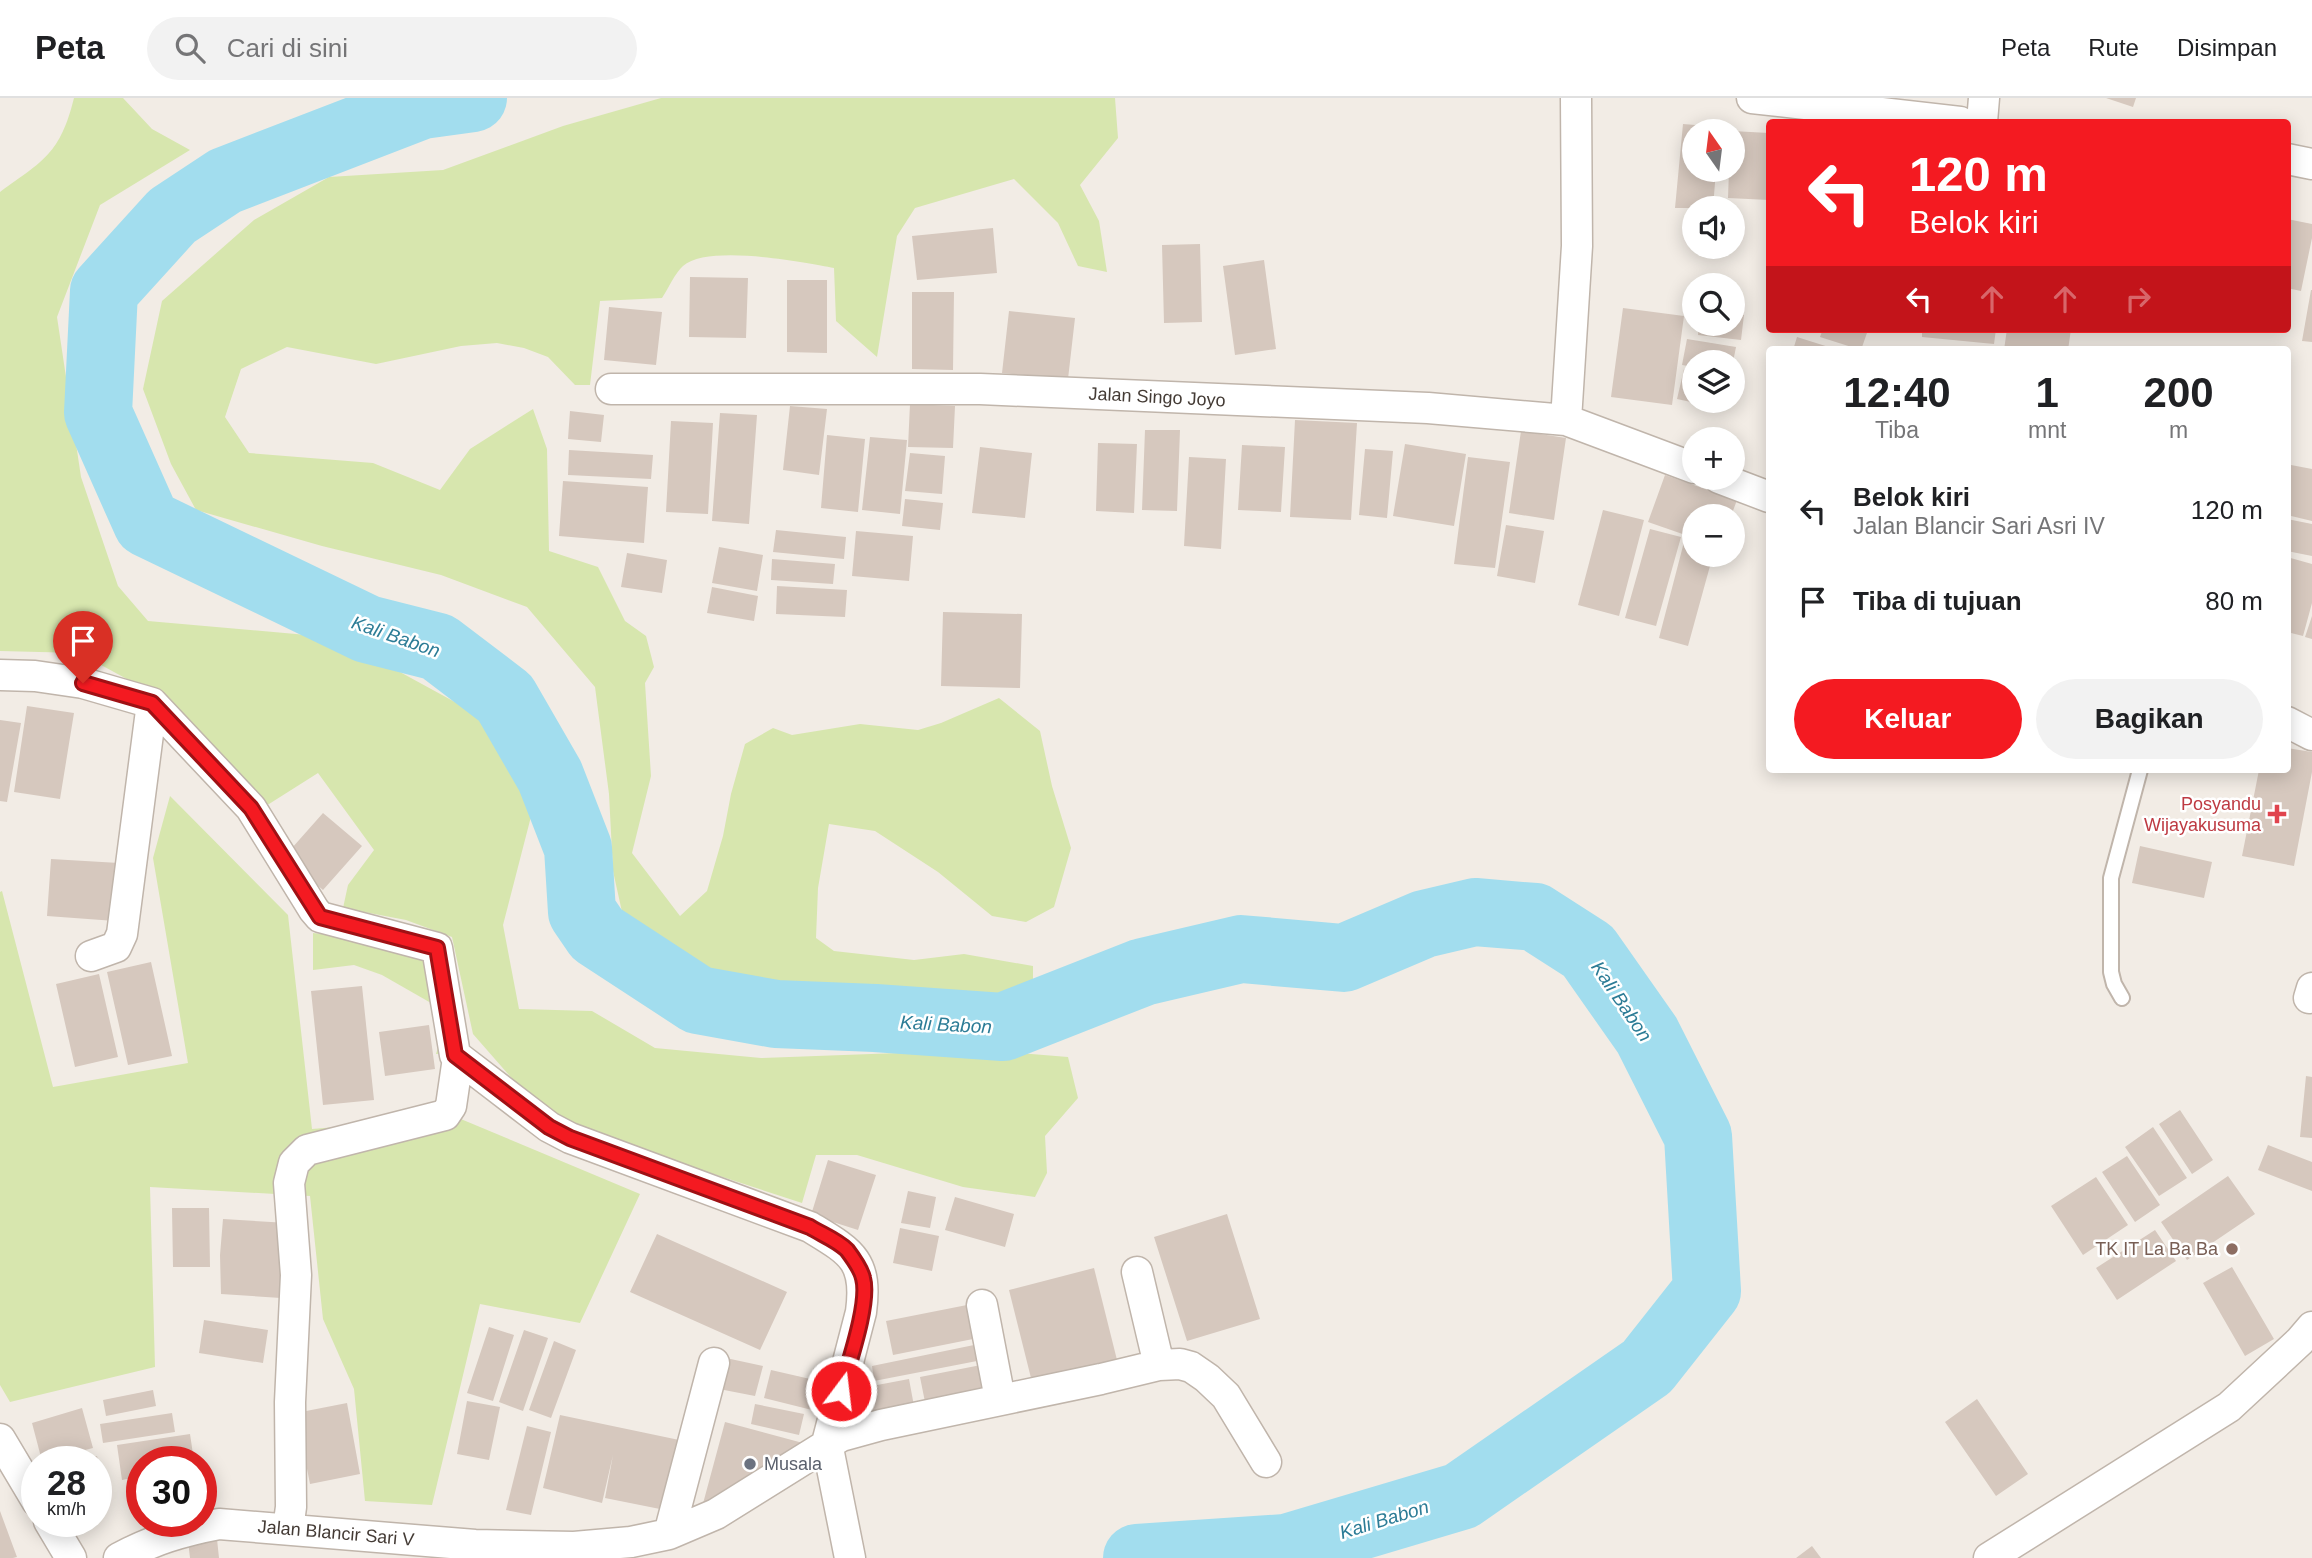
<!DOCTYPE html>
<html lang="id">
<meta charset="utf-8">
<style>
:root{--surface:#fff;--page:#f2f2f2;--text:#202124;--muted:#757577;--line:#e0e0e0;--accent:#f41a21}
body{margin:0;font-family:Helvetica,sans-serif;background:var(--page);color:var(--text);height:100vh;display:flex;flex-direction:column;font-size:26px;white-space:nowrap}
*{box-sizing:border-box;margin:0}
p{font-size:23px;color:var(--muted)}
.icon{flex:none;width:38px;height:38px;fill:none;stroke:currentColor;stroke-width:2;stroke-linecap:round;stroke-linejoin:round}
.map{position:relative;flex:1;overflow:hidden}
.sheet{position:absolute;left:1766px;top:248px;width:525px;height:427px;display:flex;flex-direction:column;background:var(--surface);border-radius:7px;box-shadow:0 4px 18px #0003}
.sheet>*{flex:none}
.top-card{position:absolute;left:1766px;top:21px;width:525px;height:214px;border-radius:7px;box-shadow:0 4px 18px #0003;background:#f41a21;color:#fff;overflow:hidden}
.needle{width:46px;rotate:346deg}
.tools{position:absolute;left:1682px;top:21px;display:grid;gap:14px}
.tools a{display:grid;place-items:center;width:63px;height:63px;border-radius:50%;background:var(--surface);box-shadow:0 4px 18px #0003;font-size:35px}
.speed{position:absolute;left:21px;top:1348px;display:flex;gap:14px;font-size:35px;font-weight:700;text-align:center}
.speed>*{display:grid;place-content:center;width:91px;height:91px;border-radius:50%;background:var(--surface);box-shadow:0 4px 18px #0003;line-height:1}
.speed small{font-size:18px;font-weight:400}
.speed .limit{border:10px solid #d22;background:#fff;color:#111}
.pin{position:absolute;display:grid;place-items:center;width:60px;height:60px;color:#fff;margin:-72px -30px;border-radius:50% 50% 50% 0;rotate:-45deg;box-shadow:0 0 7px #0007}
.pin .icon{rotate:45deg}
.me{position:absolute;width:77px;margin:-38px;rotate:15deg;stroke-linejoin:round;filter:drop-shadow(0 0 5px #0008)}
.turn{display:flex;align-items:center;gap:24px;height:147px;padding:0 28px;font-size:32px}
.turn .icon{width:91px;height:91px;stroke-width:2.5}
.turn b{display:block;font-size:49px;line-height:60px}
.lanes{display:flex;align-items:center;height:66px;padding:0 28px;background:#0003;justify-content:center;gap:35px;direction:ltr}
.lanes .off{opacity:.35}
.eta{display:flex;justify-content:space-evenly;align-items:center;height:119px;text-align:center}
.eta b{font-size:42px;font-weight:600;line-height:49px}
.button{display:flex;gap:14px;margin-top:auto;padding:14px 28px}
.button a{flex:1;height:80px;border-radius:42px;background:var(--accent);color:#fff;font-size:28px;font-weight:600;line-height:80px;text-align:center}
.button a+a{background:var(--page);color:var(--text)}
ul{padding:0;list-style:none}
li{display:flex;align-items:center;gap:21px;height:91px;padding:0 28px}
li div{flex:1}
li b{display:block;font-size:26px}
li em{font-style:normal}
header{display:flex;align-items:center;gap:42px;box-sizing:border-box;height:98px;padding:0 35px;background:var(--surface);border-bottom:2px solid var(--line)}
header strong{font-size:33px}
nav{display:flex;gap:38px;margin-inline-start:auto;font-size:24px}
.search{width:490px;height:63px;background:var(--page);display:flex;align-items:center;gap:18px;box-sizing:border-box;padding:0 24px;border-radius:38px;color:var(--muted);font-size:26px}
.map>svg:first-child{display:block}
.green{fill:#d7e6ae}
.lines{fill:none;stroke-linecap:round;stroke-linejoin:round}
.river{stroke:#a2ddee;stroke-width:68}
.building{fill:#d6c8be}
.lane-casing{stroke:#c0b5ab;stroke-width:18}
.street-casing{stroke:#c0b5ab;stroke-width:33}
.lane{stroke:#fff;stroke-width:14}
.street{stroke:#fff;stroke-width:30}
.route-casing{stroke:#9f1115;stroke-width:18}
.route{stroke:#f41a21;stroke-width:12}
.health-dot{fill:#e0444e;stroke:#fff;stroke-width:2.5}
.education-dot{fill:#8d6e63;stroke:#fff;stroke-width:2.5}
.worship-dot{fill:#6b7280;stroke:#fff;stroke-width:2.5}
.labels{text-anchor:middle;stroke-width:5;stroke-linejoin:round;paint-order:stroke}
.street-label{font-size:18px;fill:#443b35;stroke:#fff}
.health-label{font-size:18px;fill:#be3a42;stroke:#fff;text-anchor:end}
.education-label{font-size:18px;fill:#785e54;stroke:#fff;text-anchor:end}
.worship-label{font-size:18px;fill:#5b616d;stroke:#fff;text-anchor:start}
.water-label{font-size:19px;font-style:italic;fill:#2c7c96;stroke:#fff}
</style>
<header>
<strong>Peta</strong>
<div class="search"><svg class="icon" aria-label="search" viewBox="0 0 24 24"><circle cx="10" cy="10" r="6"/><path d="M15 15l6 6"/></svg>Cari di sini</div>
<nav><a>Peta</a><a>Rute</a><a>Disimpan</a></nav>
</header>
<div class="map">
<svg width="2312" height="1460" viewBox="0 0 2312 1460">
<rect width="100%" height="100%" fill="#f2ece5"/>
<!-- green -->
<path class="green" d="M74 0H123L152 31 190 52 100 107 57 219 81 379 118 488 148 523 318 538 378 562 475 615 535 703 503 827 519 911 592 913 655 950 761 960 980 952 1068 959 1078 1000 1045 1038 1047 1075 1035 1099 963 1089 857 1057H816L802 1105 585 1034 523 993 473 936 452 839 406 822 343 810 348 787 374 752 318 675 242 723 136 586 79 555 0 553V94C44 62 60 56 74 0Z
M661 0H1115L1118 40 1080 87 1099 123 1107 174 1078 168 1058 125 1014 81 915 110 897 138 877 259 836 223 834 170C803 164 708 146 683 168 675 175 668 191 662 200L600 203 590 287H575L548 259 524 250 497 245 461 248 376 266 287 249 241 271 225 319 249 355 373 365 440 392 470 351 533 311 547 351 549 453 598 469 625 523 646 538 654 569 645 585 651 678 632 755 680 818 707 793 723 738 731 696 745 646 773 630 792 637 860 626 918 632 941 625 999 600 1040 633 1052 688 1071 750 1054 809 1026 824 992 818 938 774 875 733 829 726 818 790 816 840 834 853 914 862 964 856 1033 868V900L781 883 731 892 677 883 626 832 613 773 609 696 595 589 527 509 441 477 322 448 196 412 171 366 143 291 162 203 254 122 329 79 443 72 563 28Z
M170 698 288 817 312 1031 456 1019 640 1096 580 1225 480 1206 432 1407 365 1403 354 1291 323 1221 310 1098 150 1089 155 1269 10 1304 0 1287V794L2 793 53 989 188 965 153 760Z
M313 835 439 850 452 955 436 956 443 934 438 909 382 877 354 867 313 872Z"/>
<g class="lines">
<!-- river -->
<path class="river" d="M473 0 422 7 225 83 172 118 104 193 98 315 147 425 367 531 438 549 505 600 550 678 578 750 582 814 597 836 698 902 776 916 875 920 1003 929 1143 874 1241 851 1344 860 1424 826 1475 814 1535 819 1588 853 1647 937 1698 1038 1707 1193 1647 1269 1461 1398 1286 1450 1137 1460"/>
</g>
<!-- building -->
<path class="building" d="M2106 0H2136L2133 9Z
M1683 26 1720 29V33H1694V72H1716L1713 110H1675Z
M1732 33 1769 35V102L1728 100 1729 72H1732Z
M2287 121 2312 126V140L2301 193 2287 190Z
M993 130 997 175 917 182 912 138Z
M1200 146 1202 224 1164 225 1162 147Z
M1264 162 1276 251 1235 257 1223 168Z
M690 179 748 180 746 240 689 239Z
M787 182H827V255L787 254Z
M2311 192H2312V244L2302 243Z
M912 194H954L953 272 912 271Z
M609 209 662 214 656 267 604 262Z
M1623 210 1684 218 1672 307 1611 299Z
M1009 213 1075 220 1068 281 1002 275Z
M1732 216 1744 217 1741 242 1698 237 1699 226H1732Z
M1823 231H1864L1868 232 1861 252 1820 239Z
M1922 231H1996L1994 246 1922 239Z
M2007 231H2071L2068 252H2004Z
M1797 239 1835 251V252H1793Z
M1687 241 1736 249 1733 264H1694V269L1682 267Z
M1684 271 1694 273V303H1724L1723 311 1677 301Z
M910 306 955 308 953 350 908 349Z
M790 308 827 311 819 377 783 372Z
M570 313 604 317 601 344 568 341Z
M720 315 757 317 749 426 712 423Z
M1295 322 1357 325 1351 422 1290 419Z
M671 323 713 325 708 416 666 414Z
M1145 332H1180L1177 413 1142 412Z
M1521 333 1566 340 1554 422 1509 415Z
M827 337 865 341 858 414 821 410Z
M870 339 907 342 900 416 862 412Z
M1098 345 1137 346 1134 415 1096 413Z
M1405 346 1466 356 1454 428 1393 418Z
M1242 347 1285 349 1281 414 1238 412Z
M980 349 1032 355 1025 420 972 415Z
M1365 351 1393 353 1387 420 1359 417Z
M569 352 653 357 651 381 568 377Z
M910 355 945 358 942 396 905 393Z
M1189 359 1226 361 1221 451 1184 448Z
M1468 359 1510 364 1495 470 1454 466Z
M2291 367 2312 371V423L2287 417V383Z
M1665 377 1737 402 1731 418H1694V440L1648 424Z
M563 383 648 389 644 445 559 438Z
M905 401 943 405 940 432 902 428Z
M1603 412 1644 422 1619 518 1578 507Z
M2287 421 2312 426V458L2287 453Z
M1506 427 1544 433 1535 485 1497 478Z
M1650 431 1681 439 1656 528 1625 520Z
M776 432 846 439 844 461 773 454Z
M856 433 913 438 909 483 852 478Z
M1684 444 1694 447V457H1713L1688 548 1659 540Z
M719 449 763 457 757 493 712 485Z
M627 455 667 462 662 495 621 489Z
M2287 459 2312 466V505L2303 538 2287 534Z
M772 461 835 466 833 486 771 482Z
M777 488 847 492 845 519 776 516Z
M712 489 758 498 754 523 707 515Z
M943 514 1022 516 1020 590 941 588Z
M2312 518V541L2305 539Z
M27 608 74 615 60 701 14 694Z
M0 622 21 625 7 704 0 703Z
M2287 650 2312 654V674L2294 768 2242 758 2259 672H2287Z
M323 715 362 748 323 792 284 759Z
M2140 748 2212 764 2204 800 2132 785Z
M51 761 119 765 115 823 47 818Z
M151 864 172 958 128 967 107 874Z
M99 876 118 959 75 969 56 886Z
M362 888 374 1002 323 1007 311 893Z
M429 927 435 971 385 978 379 934Z
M2306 978 2312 979V1040L2300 1039Z
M2180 1012 2213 1062 2192 1076 2159 1026Z
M2153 1029 2187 1080 2159 1098 2125 1049Z
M2268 1047 2312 1064V1093L2258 1072Z
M2127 1058 2160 1107 2135 1124 2102 1074Z
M828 1062 876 1077 858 1132 811 1117Z
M2228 1078 2255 1116 2187 1162 2161 1124Z
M2096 1079 2128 1127 2083 1157 2051 1108Z
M908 1093 936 1099 930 1130 901 1125Z
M955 1099 1014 1116 1005 1149 945 1132Z
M172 1110H209L210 1169H173Z
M1227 1116 1260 1221 1187 1243 1154 1139Z
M223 1121 288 1125 281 1200 221 1196 220 1157Z
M900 1130 939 1138 932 1173 893 1165Z
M2155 1132 2176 1163 2117 1202 2096 1170Z
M657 1136 787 1194 760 1252 630 1194Z
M2232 1169 2274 1241 2245 1258 2203 1185Z
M1094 1170 1117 1262 1032 1284 1009 1192Z
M972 1206 978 1240 893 1257 886 1223Z
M204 1222 268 1232 263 1265 199 1255Z
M489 1229 514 1237 493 1303 467 1295Z
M524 1232 548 1240 523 1313 499 1304Z
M554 1243 576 1252 551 1320 529 1312Z
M974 1247 977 1263 874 1283 872 1268Z
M726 1260 763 1268 755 1298 719 1291Z
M981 1267 987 1298 926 1309 920 1279Z
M771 1272 819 1283 812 1312 764 1300Z
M909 1281 914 1308 860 1318 856 1291Z
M153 1292 156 1308 106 1318 103 1302Z
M1977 1301 2028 1376 1996 1398 1945 1324Z
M467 1303 500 1309 489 1362 457 1356Z
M347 1305 360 1376 310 1386 296 1315Z
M755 1306 804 1316 799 1337 751 1326Z
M82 1310 93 1350 42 1363 32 1325Z
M172 1315 175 1334 103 1345 100 1326Z
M560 1317 684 1343 670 1413 605 1400 613 1357 602 1405 543 1390Z
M725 1324 814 1348 701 1413Z
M527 1328 551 1334 531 1417 506 1412Z
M190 1336 194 1363H142V1378L122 1382 117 1347Z
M97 1358 106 1395 96 1398V1363L79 1362Z
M0 1413 17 1459 13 1460H0Z
M217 1441 219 1460H190L188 1443Z
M1812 1448 1821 1460H1796Z"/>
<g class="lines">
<defs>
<path id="lane" d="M2122 900 2114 886 2111 874V780L2140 672"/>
<path id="street" d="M1752 0 1960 24
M1982 24 1984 0
M2287 61 2312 66
M611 291H980L1428 310 1566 322 1694 370
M1566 322 1577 148 1576 0
M1719 380 1769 399
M0 577 35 578 83 585 152 605 251 710 314 812 320 819 437 850 455 957 549 1029 570 1040 810 1129C851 1154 868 1162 861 1214L827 1345 850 1460
M2287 624 2312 637
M91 858 116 849 122 836 152 605
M2309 900 2312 890
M1137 1174 1159 1267
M982 1207 1000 1301
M0 1341 37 1403
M49 1423 71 1460
M288 1431 291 1409 290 1304 296 1177 289 1085 294 1065 307 1052 445 1017 451 1008 458 960
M669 1436 714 1265
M119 1460C153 1442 182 1433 219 1426L475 1447 574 1449 631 1444 669 1436 716 1416 841 1338 881 1327 1101 1281 1159 1267 1180 1266 1191 1269 1207 1280 1226 1298 1266 1364
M1989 1460 2229 1309 2300 1243 2312 1229"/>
</defs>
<!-- lane casing -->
<use href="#lane" class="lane-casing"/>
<!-- street casing -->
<use href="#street" class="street-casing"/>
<!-- lane -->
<use href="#lane" class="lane"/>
<!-- street -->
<use href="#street" class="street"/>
</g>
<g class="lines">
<defs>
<path id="route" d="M83 585 152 605 251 710 320 819 437 850 455 957 549 1029 570 1040 810 1129C821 1136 837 1142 847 1152 853 1160 861 1171 863 1180 870 1205 848 1267 841 1293"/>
</defs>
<!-- route casing -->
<use href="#route" class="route-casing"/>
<!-- route -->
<use href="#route" class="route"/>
</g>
<!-- markers -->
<path class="health-dot" d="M2273.5 705.5h7v7h7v7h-7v7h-7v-7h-7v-7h7z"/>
<circle class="education-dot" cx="2232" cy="1151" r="7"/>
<circle class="worship-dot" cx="750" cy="1366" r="7"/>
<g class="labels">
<!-- street labels -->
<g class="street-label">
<text transform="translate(1157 299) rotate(3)" y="6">Jalan Singo Joyo</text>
<text transform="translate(336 1435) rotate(5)" y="6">Jalan Blancir Sari V</text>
</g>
<!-- health labels -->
<g class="health-label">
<text x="2261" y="712">Posyandu<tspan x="2261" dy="21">Wijayakusuma</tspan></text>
</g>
<!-- education labels -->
<g class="education-label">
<text x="2218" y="1157">TK IT La Ba Ba</text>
</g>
<!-- worship labels -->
<g class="worship-label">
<text x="764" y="1372">Musala</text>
</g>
<!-- water labels -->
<g class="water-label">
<text transform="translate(396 538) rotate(19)" y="7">Kali Babon</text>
<text transform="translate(1622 903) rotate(56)" y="7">Kali Babon</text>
<text transform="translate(946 926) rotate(3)" y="7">Kali Babon</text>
<text transform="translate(1384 1421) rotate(-17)" y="7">Kali Babon</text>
</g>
</g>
</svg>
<div class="tools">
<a><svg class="needle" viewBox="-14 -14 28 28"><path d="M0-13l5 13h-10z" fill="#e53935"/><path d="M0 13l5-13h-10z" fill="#757577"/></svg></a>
<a><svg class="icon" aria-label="sound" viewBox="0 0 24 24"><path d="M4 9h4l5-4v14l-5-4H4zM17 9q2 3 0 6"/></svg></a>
<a><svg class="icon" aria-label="search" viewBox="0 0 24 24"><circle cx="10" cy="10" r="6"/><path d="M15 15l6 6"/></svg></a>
<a><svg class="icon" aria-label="layers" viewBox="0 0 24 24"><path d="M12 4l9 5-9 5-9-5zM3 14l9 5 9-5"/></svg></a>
<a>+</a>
<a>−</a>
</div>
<div class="speed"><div>28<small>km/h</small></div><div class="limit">30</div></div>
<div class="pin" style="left:83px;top:585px;background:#d93025"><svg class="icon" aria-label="arrive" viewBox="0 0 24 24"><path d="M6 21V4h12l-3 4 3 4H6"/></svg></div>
<svg class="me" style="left:841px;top:1293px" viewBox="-20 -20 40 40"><circle r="17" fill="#f41a21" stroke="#fff" stroke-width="3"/><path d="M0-11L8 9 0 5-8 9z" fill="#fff"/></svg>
<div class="top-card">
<div class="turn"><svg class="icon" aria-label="left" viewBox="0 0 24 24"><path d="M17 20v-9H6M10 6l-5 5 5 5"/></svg><div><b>120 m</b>Belok kiri</div></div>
<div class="lanes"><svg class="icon" aria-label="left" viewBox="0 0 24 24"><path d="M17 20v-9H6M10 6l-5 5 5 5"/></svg><svg class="icon off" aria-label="ahead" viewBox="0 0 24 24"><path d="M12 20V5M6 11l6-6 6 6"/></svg><svg class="icon off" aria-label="ahead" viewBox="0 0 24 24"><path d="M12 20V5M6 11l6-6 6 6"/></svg><svg class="icon off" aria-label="right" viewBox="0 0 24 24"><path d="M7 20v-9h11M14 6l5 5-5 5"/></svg></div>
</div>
<section class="sheet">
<div class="eta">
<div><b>12:40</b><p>Tiba</p></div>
<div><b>1</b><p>mnt</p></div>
<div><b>200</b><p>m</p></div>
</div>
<ul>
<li><svg class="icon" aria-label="left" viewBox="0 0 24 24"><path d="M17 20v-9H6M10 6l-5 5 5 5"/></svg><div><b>Belok kiri</b><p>Jalan Blancir Sari Asri IV</p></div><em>120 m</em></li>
<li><svg class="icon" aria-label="arrive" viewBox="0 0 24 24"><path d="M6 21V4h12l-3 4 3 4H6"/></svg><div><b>Tiba di tujuan</b></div><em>80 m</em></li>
</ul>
<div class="button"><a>Keluar</a><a>Bagikan</a></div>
</section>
</div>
